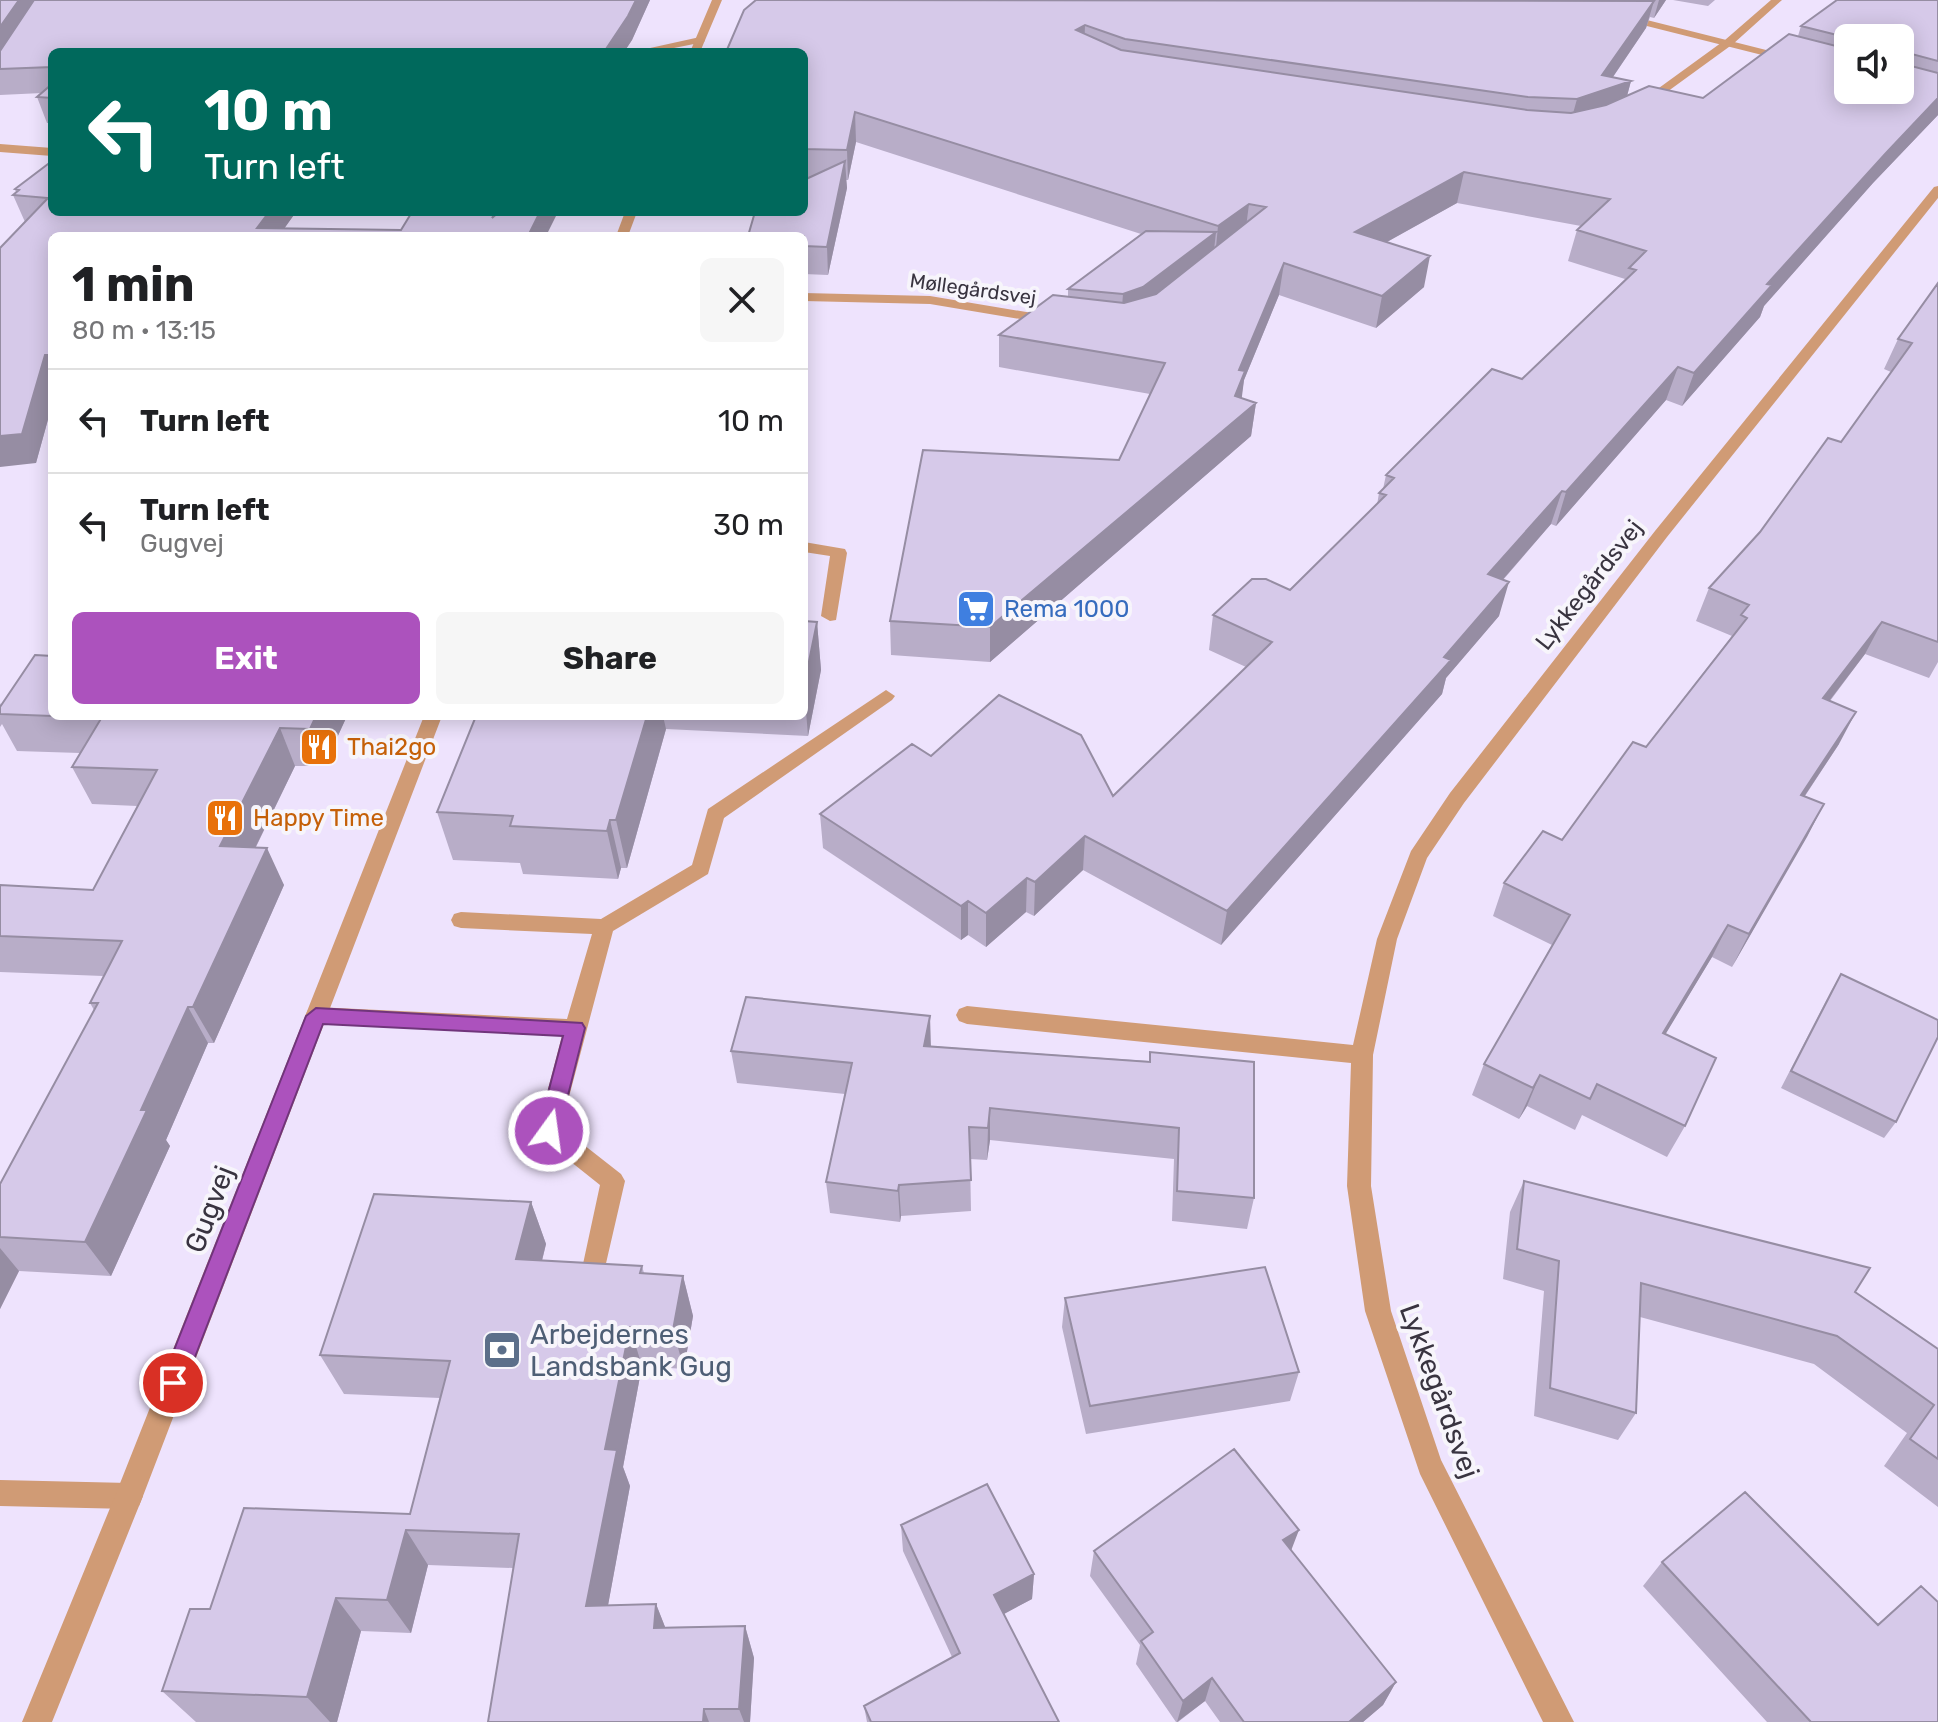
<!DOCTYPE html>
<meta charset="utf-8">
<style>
:root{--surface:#fff;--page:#f6f6f6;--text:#202124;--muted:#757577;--line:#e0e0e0;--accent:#ac52bd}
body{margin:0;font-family:Rubik,sans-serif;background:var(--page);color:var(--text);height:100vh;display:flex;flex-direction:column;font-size:30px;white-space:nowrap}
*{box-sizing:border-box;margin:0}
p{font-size:26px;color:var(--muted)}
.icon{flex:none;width:44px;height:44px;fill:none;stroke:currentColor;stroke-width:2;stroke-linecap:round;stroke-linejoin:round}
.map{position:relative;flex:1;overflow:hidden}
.panel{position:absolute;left:48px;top:232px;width:760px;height:488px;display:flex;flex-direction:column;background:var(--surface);border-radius:12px;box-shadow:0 4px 20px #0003}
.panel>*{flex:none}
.guide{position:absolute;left:48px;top:48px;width:760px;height:168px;border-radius:12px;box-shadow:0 4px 20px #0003;background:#00695c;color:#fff;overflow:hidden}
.buttons{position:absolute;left:1834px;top:24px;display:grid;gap:16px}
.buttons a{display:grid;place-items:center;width:80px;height:80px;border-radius:12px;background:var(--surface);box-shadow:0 4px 20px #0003;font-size:40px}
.pin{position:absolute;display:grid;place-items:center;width:68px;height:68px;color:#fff;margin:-34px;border:4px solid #fff;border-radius:50%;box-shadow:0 2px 8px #0007}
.me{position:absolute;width:88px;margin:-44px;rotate:14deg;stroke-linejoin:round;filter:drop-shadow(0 0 6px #0008)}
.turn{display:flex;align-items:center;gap:28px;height:168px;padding:0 24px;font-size:36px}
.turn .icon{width:104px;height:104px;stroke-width:2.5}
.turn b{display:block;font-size:56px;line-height:68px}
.round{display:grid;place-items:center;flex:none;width:84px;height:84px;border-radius:12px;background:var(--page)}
.overview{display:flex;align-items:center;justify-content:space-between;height:136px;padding:0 24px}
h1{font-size:48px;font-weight:700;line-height:60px}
.button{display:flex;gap:16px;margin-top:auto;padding:16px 24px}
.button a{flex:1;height:92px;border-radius:12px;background:var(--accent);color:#fff;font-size:32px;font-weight:700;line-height:92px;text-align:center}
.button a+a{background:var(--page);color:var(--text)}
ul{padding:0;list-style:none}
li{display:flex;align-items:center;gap:24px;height:104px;padding:0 24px;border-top:2px solid var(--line)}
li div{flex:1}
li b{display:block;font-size:30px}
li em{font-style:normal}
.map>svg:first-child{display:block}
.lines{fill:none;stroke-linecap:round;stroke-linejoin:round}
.service{fill:#d09b75;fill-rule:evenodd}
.minor{fill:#d09b75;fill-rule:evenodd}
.tertiary{fill:#d09b75;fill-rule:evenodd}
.wall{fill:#b8adc8;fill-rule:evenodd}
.shaded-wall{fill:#968da3}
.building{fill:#d6c9e9;stroke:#968da3;stroke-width:2}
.route{fill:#ac52bd;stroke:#70357b;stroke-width:2}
.labels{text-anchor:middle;stroke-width:8;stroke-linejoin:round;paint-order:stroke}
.far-street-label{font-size:20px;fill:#393440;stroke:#f7f5fb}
.street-label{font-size:24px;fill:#393440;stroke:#f7f5fb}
.shop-label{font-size:24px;fill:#366cbe;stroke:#f7f5fb;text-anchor:start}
.food-label{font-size:24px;fill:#c56008;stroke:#f7f5fb;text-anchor:start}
.near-street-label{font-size:28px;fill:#393440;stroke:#f7f5fb}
.near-service-label{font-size:28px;fill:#4e5e75;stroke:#f7f5fb;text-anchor:start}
</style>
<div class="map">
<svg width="1938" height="1722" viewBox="0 0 1938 1722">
<rect width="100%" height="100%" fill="#eee3fd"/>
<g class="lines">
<!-- service -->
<path class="service" d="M700 37 705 40 704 42 654 52H632Z
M804 542 845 549 847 553 836 620 830 621 821 616 830 556 804 552Z
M886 690 895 696 892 700 724 818 708 874 613 931 561 1127 621 1174 625 1181 604 1272 595 1275 586 1272 583 1264 600 1185 541 1138 537 1131 562 1036 308 1022 305 1016 308 1010 316 1007 567 1019 592 934 461 928 454 926 451 920 454 914 461 912 601 919 692 865 708 809Z"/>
<!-- minor -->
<path class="minor" d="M1771 0H1782L1733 44 1649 105H1641V101L1725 40Z
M0 144 52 148V156L0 152Z
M1938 186V198L1667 537 1464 803 1427 858 1397 939 1373 1055 1371 1186 1391 1311 1441 1460 1574 1722H1543L1420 1474 1365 1311 1347 1186 1351 1063 967 1024 959 1021 956 1015 959 1009 967 1006 1353 1045 1377 939 1411 851 1450 793 1655 531 1934 187Z
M804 293 930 296 1050 316 1057 320 1050 324 930 304 804 301Z
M0 1480 129 1483 139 1486 143 1496 139 1506 129 1509 0 1506Z"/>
<!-- tertiary -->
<path class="tertiary" d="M712 0H722L700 52H690Z
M1623 14 1794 57 1795 59 1790 62 1619 19V15Z
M625 212H637L628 236H616Z
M424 716H442L143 1496 52 1722H22L115 1496Z"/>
</g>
<!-- wall -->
<path class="wall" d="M0 0H650L632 40 624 52H52V123H47L37 97 42 93 0 95Z
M756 0H1666L1654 18 1650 17 1646 28 1613 77 1631 81 1627 96 1703 98 1798 36 1801 26 1938 0V115L1873 183 1764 306 1760 317 1682 406 1666 400 1556 526 1551 524 1503 580 1499 616 1446 678 1442 694 1221 945 1083 870 1034 916 1026 912 986 947 968 935 961 940 823 848 820 814 931 756 1113 796 1246 667 1209 650 1213 615 1290 590 1377 505 1379 493 1383 489 1386 475 1522 379 1625 279 1568 261 1577 230 1581 226 1457 203 1387 242 1424 287 1376 328 1279 295 1244 380 1241 398 1256 403 1251 436 990 662 891 655 890 621 1119 460 1150 394 999 367V335L1068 297V289L1141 234 856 142 848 180H846L847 188 828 275 804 274 805 179H804V52ZM1848 38H1900L1848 90Z
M1673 0H1715L1708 6Z
M52 161V212H296L284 228 546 236H52V405L36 463 25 222 13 195 16 192 15 189Z
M1938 283V662L1929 678 1865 654 1830 701 1839 744 1805 796 1824 804 1732 967 1712 957 1665 1034 1685 1126 1667 1157 1582 1115 1575 1130 1527 1106 1519 1119 1472 1095 1484 1064 1552 945 1493 916 1504 883 1562 840 1646 747 1732 636 1696 621 1709 588 1841 442 1891 372 1884 369 1898 339Z
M804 621 817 622 821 670 808 736 666 729 627 868H621L618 879 523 874 520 863 453 860 437 812 476 716H804Z
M0 703 1 705 347 716 324 766H295L256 847 284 885 214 1043H208L166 1140 170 1146 111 1276 19 1271 0 1309V1184L94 1010 90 1003 103 976 0 972V885L93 890 137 806 92 804 72 767 80 753 17 751 2 724 0 727Z
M1841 974 1896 1122 1884 1138 1781 1088 1831 991Z
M930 1046 1149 1061 1150 1052 1254 1198 1247 1229 1172 1221 1174 1159 990 1140 987 1160 970 1159 971 1211 901 1216 900 1222 830 1213 826 1182 845 1094 737 1083 731 1051Z
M1524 1181 1855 1292 1938 1349V1507L1884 1466 1907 1433 1814 1364 1640 1317 1636 1413 1618 1440 1534 1416 1544 1291 1503 1279 1510 1212Z
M531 1202 546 1244 542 1261 642 1266 644 1273 683 1276 693 1316 684 1369 642 1366 623 1467 630 1486 608 1605 656 1604 665 1627 745 1626 754 1658 750 1722H488L513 1568 428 1565 411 1633 361 1631 337 1722H196L162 1691 210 1609 410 1514 440 1398 344 1394 320 1355Z
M1065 1298 1299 1372 1290 1401 1086 1434 1062 1327Z
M901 1525 1034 1574 1032 1599 1003 1614 1059 1722H867L864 1706 952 1657 903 1551Z
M1291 1550 1396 1682 1383 1705 1363 1722H1220L1205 1701 1178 1722H1176L1136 1664 1140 1645 1090 1576 1094 1551Z
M1662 1562 1877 1625 1921 1586 1938 1722H1767L1643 1586Z"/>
<!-- shaded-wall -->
<path class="shaded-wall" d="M19 0H45L0 66V27Z
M636 0H650L632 40 624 52H604Z
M1659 0H1666L1654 18Z
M1654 1 1646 28 1604 90 1631 81 1623 111 1569 128 1577 99 1602 75Z
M1085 25 1084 53 1076 30Z
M1938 98V115L1873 183 1764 306 1760 317 1682 406 1694 373 1767 284 1886 153Z
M855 112 856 142 848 180 847 150Z
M845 161 847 188 828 275 827 247Z
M1464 172 1457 203 1349 263 1355 232Z
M1249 204 1245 235 1215 258 1218 226Z
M269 212H296L279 236 257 228Z
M540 212H558L546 236H528Z
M1216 232 1213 259 1121 321 1123 294Z
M1430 256 1424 287 1376 328 1382 296Z
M1284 263 1279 295 1244 380 1241 404 1256 403 1251 436 990 662V627L1239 370Z
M45 355H52V405L36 463 0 467V436Z
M1678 367 1666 400 1556 526 1566 492Z
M1562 491 1551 524 1478 608 1488 574Z
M1509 582 1499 616 1446 678 1442 694 1221 945 1227 911 1444 657Z
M817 622 821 670 808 736 804 686Z
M1882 622 1865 654 1807 730 1823 698Z
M1856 712 1839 744 1784 827 1801 795Z
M316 716H347L324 766 310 729Z
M647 716H663L666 729 627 868 616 820Z
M280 728 295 766 238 883 220 846Z
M1824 804 1807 837 1732 967 1749 934Z
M610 820 621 868 618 879 607 831Z
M1085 836 1083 870 1034 916 1035 882Z
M267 848 284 885 214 1043 193 1007Z
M1027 878 1026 912 986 947V913Z
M968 901V935L961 940V906Z
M1728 925 1712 957 1647 1065 1663 1033Z
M188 1007 208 1043 166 1140 170 1146 111 1276 85 1242 141 1110Z
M930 1016 931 1048 924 1046Z
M1540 1075 1527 1106 1519 1119 1533 1088Z
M990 1108V1140L987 1160 988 1128Z
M899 1185 901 1216 900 1222 898 1191Z
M531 1202 546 1244 532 1300 516 1259Z
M0 1248 19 1271 0 1309Z
M683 1276 693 1316 684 1369 673 1330Z
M630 1327 642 1366 623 1467 630 1486 602 1638 586 1606 605 1449Z
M406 1530 428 1565 411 1633 387 1600Z
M1299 1530 1289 1556 1283 1540Z
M1034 1574 1032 1599 993 1620 994 1595Z
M336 1598 361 1631 337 1722H330L307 1697Z
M656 1604 669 1637 654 1628Z
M745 1626 754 1658 750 1722H744L739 1709Z
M1212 1678 1205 1701 1177 1722 1183 1701Z
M1396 1682 1383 1705 1363 1722H1349Z
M704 1709 709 1722H703Z"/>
<!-- building -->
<path class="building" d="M0 0H19L0 27Z
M34 0H636L628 16 604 52H52V67L0 69V51Z
M756 0 1654 1 1602 75 1631 81 1577 99 1528 97 1125 39 1085 25 1076 30 1121 50 1527 110 1571 113 1606 105 1649 86 1703 98 1789 34 1848 49V90H1900V38H1849L1801 26 1837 0H1938V61L1912 54 1905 60 1907 65 1938 73V98L1886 153 1767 284 1772 285 1694 373 1678 367 1566 492 1562 491 1488 574 1509 582 1444 657 1451 660 1227 911 1085 836 1035 882 1027 878 986 913 968 901 961 906 820 814 912 744 931 756 999 695 1081 735 1113 796 1272 642 1213 615 1252 579H1266L1290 590 1386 495 1379 493 1394 478 1386 475 1492 369 1522 379 1636 270 1629 268 1646 251 1577 230 1610 199 1464 172 1355 232 1430 256 1382 296 1284 263 1239 370 1245 371 1235 396 1256 403 990 627 890 621 923 450 1119 460 1165 363 999 335 1053 295 1124 303 1156 294 1266 207 1249 204 1218 226 855 112 847 150 804 149V52H726L744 10Z
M52 84V98L37 97Z
M52 161V212H269L257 228 401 230 412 212H496L492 218 499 212H540L528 236H52V355H45L22 434 0 436V248L48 198 13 195 19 190 15 189Z
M845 161 827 247 804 246V236H748L755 212H804V180Z
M1146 231 1216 232 1143 287 1123 294 1068 289Z
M1938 283V642L1882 622 1823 698 1856 712 1801 795 1824 804 1749 934 1728 925 1663 1033 1716 1058 1685 1126 1597 1084 1590 1099 1540 1075 1533 1088 1484 1064 1570 915 1504 883 1543 831 1562 840 1633 742 1646 747 1747 618 1741 615 1749 605 1709 588 1760 532 1828 438 1841 442 1912 343 1898 339Z
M804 621 817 622 804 686Z
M35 655 52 656V716L0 714V707Z
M67 716H316L310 729 280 728 220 846 267 848 193 1007H188L141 1110H147L85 1242 0 1237V1184L98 1003H90L122 941 0 936V885L93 890 157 770 72 767 102 717Z
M476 716H647L616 820H610L607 831 510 826 513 816 437 812Z
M1841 974 1938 1020V1037L1896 1122 1791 1071Z
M746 997 930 1016 924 1046 1150 1062V1052L1254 1062V1198L1177 1191 1179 1128 990 1108 988 1128 969 1127 971 1180 899 1185 898 1191 826 1182 852 1063 731 1051Z
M1524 1181 1870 1268 1855 1292 1938 1349V1459L1910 1439 1934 1405 1837 1336 1641 1283 1636 1413 1550 1388 1559 1261 1517 1249Z
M374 1194 531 1202 516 1259 642 1266 640 1273 683 1276 673 1330 630 1327 605 1449 617 1450 586 1606 656 1604 654 1628 745 1626 739 1709H704L703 1722H488L519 1534 406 1530 387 1600 336 1598 307 1697 162 1691 190 1609H210L244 1508 410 1514 450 1361 320 1355Z
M1265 1267 1299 1372 1090 1406 1065 1298Z
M1234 1449 1299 1530 1283 1540 1396 1682 1349 1722H1244L1212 1678 1183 1701 1141 1641 1153 1632 1094 1551Z
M987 1484 1034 1574 994 1595 1059 1722H871L864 1706 960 1653 901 1525Z
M1745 1492 1878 1625 1921 1586 1938 1602V1722H1811L1662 1562Z"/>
<!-- route -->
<path class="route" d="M316 1008 582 1023 585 1028 559 1131 549 1140 538 1131 563 1036 323 1024 185 1383 182 1391 173 1395 165 1391 161 1383 306 1016Z"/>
<!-- icons -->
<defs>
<symbol id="supermarket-square" viewBox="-11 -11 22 22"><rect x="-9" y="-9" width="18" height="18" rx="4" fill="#3f7fe0" stroke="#f7f5fb"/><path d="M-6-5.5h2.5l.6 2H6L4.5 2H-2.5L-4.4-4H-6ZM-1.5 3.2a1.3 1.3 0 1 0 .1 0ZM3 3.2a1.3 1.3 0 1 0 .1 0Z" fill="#fff"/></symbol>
<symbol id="restaurant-square" viewBox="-11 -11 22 22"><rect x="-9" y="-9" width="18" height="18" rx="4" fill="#e8710a" stroke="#f7f5fb"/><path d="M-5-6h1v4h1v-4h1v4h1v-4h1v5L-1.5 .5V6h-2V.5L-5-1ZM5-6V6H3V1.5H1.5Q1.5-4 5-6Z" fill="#fff"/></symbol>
<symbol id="bank-square" viewBox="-11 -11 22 22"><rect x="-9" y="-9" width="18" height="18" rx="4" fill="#5c6f8a" stroke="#f7f5fb"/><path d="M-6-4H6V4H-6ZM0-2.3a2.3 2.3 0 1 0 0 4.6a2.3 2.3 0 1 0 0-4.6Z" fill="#fff"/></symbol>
</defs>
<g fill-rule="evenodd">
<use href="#supermarket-square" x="954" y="587" width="44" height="44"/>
<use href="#restaurant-square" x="297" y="725" width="44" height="44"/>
<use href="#restaurant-square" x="203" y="796" width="44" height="44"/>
<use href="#bank-square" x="480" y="1328" width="44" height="44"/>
</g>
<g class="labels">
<!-- far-street labels -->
<g class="far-street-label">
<text transform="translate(973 289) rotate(8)" y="7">Møllegårdsvej</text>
</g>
<!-- street labels -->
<g class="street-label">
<text transform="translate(1589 585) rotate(-52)" y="8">Lykkegårdsvej</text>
</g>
<!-- shop labels -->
<g class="shop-label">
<text x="1004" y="617">Rema 1000</text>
</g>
<!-- food labels -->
<g class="food-label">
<text x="347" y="755">Thai2go</text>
<text x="253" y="826">Happy Time</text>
</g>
<!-- near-street labels -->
<g class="near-street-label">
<text transform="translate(209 1209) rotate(-69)" y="10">Gugvej</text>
<text transform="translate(1440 1391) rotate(70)" y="10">Lykkegårdsvej</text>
</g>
<!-- near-service labels -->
<g class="near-service-label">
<text x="530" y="1344">Arbejdernes<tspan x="530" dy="32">Landsbank Gug</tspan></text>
</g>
</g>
</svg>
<div class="buttons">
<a><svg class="icon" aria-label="sound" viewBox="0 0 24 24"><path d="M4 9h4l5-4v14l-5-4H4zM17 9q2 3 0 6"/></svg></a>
</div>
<div class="pin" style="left:173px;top:1383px;background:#d93025"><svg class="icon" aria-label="arrive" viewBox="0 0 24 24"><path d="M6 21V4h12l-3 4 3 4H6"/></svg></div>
<svg class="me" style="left:549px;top:1131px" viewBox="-20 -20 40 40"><circle r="17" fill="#ac52bd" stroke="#fff" stroke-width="3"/><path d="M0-11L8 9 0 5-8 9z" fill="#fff"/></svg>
<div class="guide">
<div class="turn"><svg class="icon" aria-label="left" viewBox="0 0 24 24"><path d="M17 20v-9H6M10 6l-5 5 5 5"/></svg><div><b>10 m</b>Turn left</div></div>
</div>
<section class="panel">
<div class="overview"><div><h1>1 min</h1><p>80 m · 13:15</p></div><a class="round"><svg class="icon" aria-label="close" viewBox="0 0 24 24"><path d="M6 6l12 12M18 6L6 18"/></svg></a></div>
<ul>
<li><svg class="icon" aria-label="left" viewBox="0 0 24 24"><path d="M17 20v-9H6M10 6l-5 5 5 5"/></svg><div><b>Turn left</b></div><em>10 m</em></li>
<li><svg class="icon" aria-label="left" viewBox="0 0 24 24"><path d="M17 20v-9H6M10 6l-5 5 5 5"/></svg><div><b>Turn left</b><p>Gugvej</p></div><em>30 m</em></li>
</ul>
<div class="button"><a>Exit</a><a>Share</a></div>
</section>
</div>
